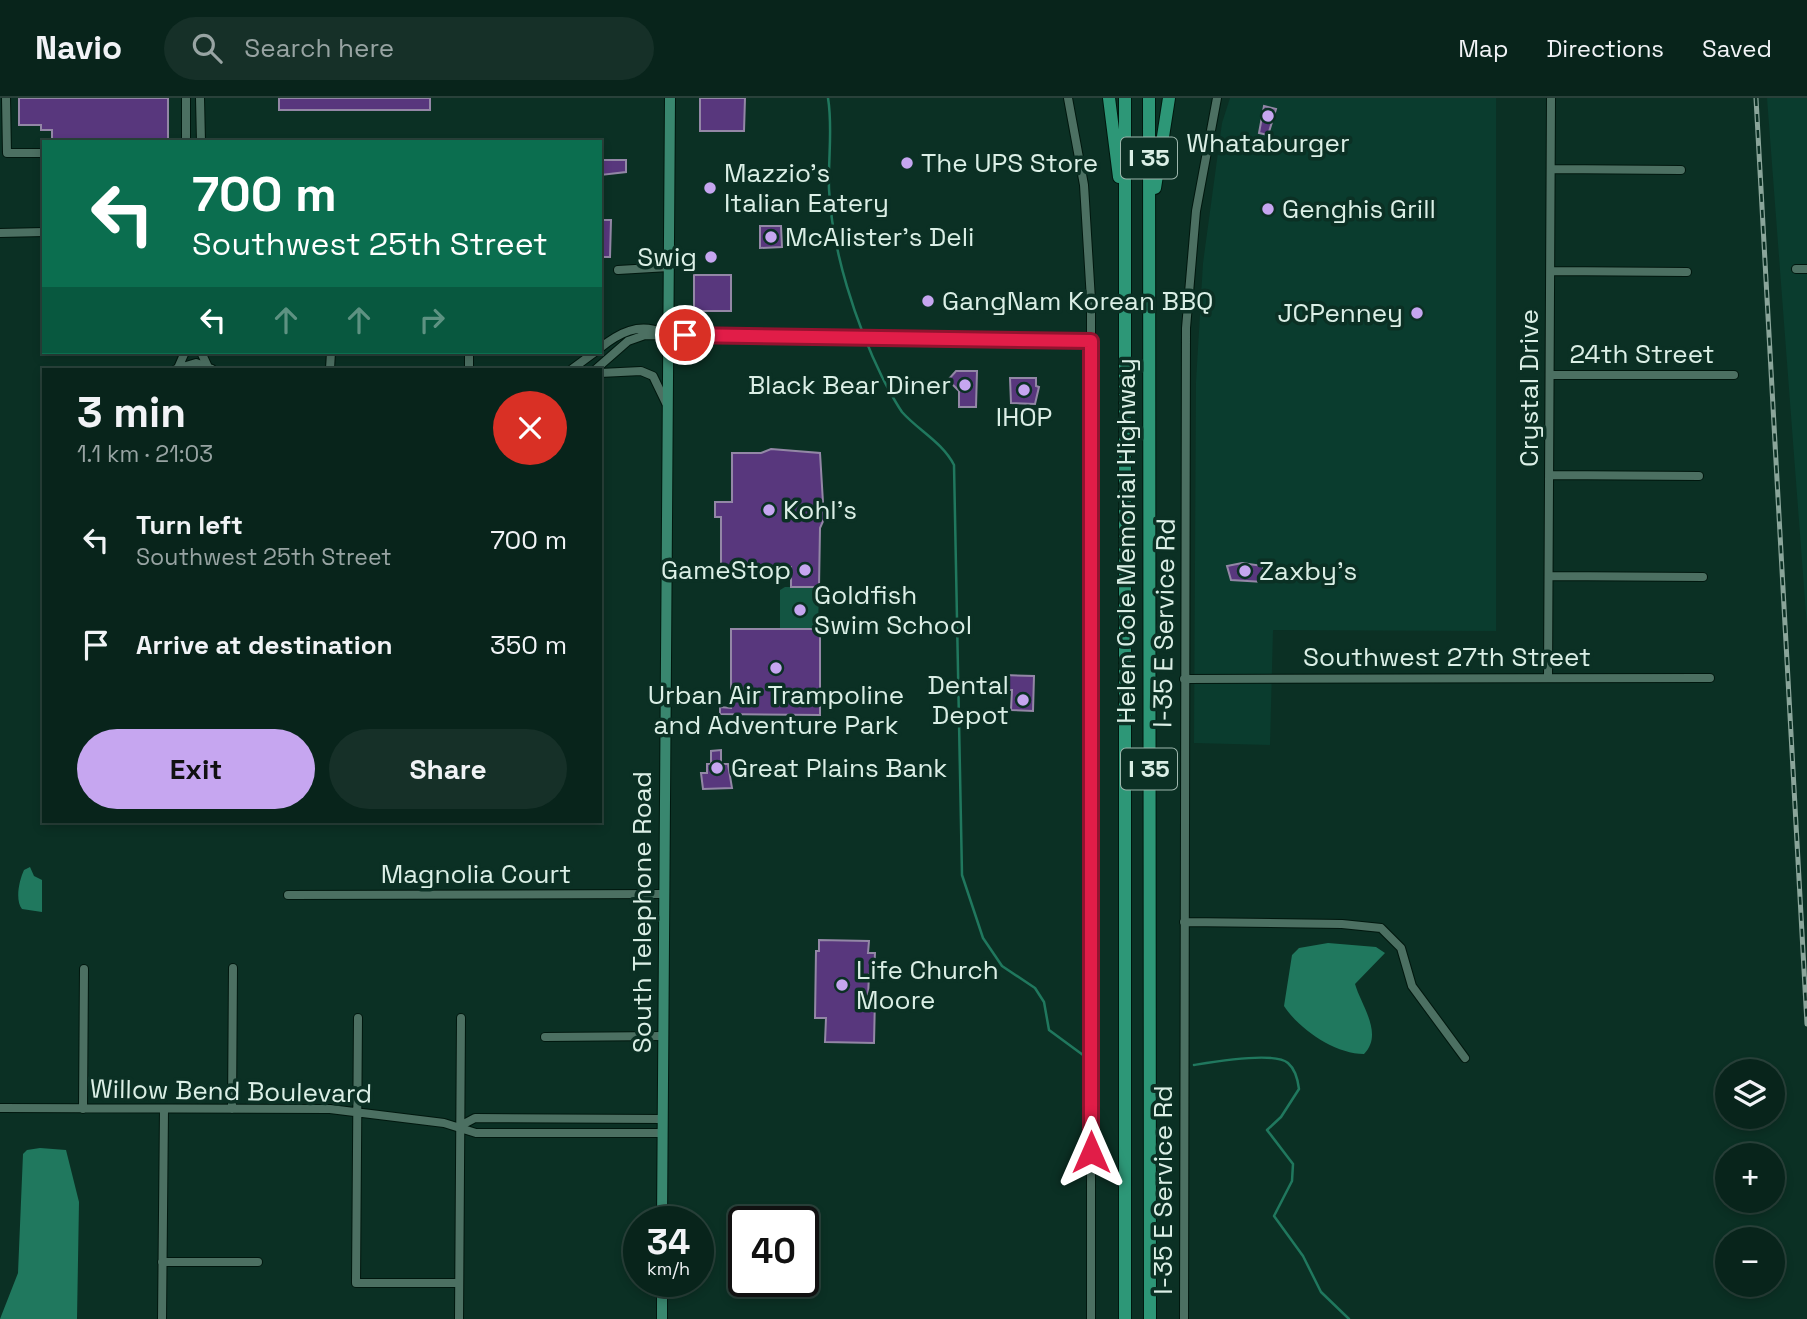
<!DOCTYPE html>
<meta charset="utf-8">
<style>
:root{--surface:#08241b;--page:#163028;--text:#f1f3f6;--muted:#98a4a3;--line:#29413a;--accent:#c6a6f0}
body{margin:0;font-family:"Space Grotesk",sans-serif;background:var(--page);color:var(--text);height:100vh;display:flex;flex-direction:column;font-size:26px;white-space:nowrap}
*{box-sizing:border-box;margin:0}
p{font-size:23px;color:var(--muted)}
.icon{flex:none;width:38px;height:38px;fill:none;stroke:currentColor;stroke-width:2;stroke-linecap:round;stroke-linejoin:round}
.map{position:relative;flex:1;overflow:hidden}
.panel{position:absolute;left:42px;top:270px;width:560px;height:455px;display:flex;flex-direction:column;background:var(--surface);border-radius:0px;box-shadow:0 4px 10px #0003,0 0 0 2px var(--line)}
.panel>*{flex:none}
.top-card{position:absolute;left:42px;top:42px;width:560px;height:214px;border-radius:0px;box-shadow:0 4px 10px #0003,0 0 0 2px var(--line);background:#0b6e4f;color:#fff;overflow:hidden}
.controls{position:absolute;left:1715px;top:961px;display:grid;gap:14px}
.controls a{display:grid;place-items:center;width:70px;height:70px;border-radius:50%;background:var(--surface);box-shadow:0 4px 10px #0003,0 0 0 2px var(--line);font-size:35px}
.speed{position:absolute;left:623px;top:1108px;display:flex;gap:14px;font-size:35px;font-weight:700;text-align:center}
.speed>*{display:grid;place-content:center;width:91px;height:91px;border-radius:50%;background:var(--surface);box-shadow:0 4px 10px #0003,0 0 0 2px var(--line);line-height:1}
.speed small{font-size:18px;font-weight:400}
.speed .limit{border:4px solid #111;border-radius:10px;background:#fff;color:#111}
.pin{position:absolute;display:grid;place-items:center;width:60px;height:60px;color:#fff;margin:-30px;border:4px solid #fff;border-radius:50%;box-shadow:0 2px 7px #0007}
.me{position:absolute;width:77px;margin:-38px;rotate:0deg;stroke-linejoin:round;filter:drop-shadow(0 0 5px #0008)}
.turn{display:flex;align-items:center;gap:24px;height:147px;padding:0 35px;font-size:32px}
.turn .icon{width:91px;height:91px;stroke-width:2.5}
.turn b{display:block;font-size:49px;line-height:60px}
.lanes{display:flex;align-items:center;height:66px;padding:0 35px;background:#0003;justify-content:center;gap:35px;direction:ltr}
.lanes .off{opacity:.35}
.round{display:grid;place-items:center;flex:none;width:74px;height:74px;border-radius:37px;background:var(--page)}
.head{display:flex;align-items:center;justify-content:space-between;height:119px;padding:0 35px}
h1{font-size:42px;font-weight:700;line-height:52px}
.primary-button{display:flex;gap:14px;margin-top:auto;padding:14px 35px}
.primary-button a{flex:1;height:80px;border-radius:42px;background:var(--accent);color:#111;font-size:28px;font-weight:700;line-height:80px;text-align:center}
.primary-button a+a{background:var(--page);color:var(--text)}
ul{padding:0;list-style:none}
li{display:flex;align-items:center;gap:21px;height:105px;padding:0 35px}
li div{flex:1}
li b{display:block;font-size:26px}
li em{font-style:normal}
header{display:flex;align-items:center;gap:42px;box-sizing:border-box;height:98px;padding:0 35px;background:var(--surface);border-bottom:2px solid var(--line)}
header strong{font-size:33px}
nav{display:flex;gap:38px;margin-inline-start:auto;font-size:24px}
.search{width:490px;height:63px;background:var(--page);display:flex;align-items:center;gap:18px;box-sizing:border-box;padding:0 24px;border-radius:38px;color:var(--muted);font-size:26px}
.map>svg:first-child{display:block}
.built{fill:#0a3c2e}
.green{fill:#135542}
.water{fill:#20785e}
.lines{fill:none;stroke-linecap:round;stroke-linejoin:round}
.stream{stroke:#20785e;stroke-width:2.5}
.building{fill:#58377d;stroke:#9387a6;stroke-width:2}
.minor-casing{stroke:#00170e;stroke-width:10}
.major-casing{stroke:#00170e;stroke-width:12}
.highway-casing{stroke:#00170e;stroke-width:14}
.minor{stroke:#4c7062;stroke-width:8}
.major{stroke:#39876f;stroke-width:10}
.highway{stroke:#2d9777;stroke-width:12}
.rail-casing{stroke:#8aa59a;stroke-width:5}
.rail{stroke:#0b3024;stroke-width:2.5;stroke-dasharray:8;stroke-linecap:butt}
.route-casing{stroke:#92132f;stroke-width:18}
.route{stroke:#e11d48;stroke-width:12}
.poi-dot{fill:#c6a6f0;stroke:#0b3024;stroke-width:2.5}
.labels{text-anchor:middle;stroke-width:7;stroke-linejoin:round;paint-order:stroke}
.shield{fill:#0b3024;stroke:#9db6ac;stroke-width:2}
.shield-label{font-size:24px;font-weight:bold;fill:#dbefe6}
.poi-label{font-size:26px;fill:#dbefe6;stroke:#0b3024;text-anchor:start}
.street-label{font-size:26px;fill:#dbefe6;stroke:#0b3024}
</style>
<header>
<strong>Navio</strong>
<div class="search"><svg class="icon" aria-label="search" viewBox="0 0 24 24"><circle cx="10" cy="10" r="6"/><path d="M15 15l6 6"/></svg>Search here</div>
<nav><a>Map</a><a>Directions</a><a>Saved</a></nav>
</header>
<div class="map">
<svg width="1807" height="1221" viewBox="0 0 1807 1221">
<rect width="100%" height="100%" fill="#0b3024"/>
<!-- built -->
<path class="built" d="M1230 0H1496V533L1273 532 1270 647 1194 645 1196 284 1203 165 1222 25Z
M1767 0H1807V529Z"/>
<!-- green -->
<path class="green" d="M785 489H819L818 531H780V492Z"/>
<!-- water -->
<path class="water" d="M30 769 34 778 42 782V814L22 811C15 802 19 783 24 772Z
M1328 845 1376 849 1385 855 1355 886C1361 907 1384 936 1364 956 1335 956 1299 931 1284 908L1292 857 1299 850Z
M40 1050 66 1052 79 1104 77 1221H0L18 1175 23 1056 27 1052Z"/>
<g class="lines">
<!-- stream -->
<path class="stream" d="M828 0C833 30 828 60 829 91 832 153 856 226 883 281 889 292 895 304 902 314 919 333 942 344 954 367L962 777 983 840 1002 868 1035 890 1044 904 1049 932 1083 957
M1194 967C1212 964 1274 953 1288 965 1295 971 1298 983 1299 991L1281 1019 1267 1032 1293 1066 1292 1083 1274 1118 1303 1158 1321 1194 1349 1221"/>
</g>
<!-- building -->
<path class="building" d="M19 0H168V44H52V32H41V27H19Z
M279 0H430V12H279Z
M700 0H745L744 33H700Z
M1264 8 1276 11 1268 37 1259 35Z
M600 62H626V74L601 77Z
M600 122H611L610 159H600Z
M760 128H781L782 149 760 150Z
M694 177H731V213H694Z
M956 273H977L976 309H959V293L948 282Z
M1010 280H1036V288L1039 289 1035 306 1011 305Z
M771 351 820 355 824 421 820 430 819 489H791V469H721V419H715V404H732V355H761Z
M1242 465 1263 468V484L1231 482 1227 468Z
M731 531H820V617L720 616V609L731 610Z
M1003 577 1034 578 1033 613 1011 612 1012 592H1003Z
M721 652V666H728L732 690 703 691 701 675H707V666H711V653Z
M819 842 869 843 868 855H875L874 876H869L868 899H875L874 945 825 944 826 920H815L816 853H819Z"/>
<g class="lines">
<defs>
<path id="minor" d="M6 0 7 55H44
M186 0V44
M200 0 201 44
M1068 0 1084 87 1091 202V1221
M1551 71 1681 72
M0 135 44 134
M1796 171H1807
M618 172 669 169
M1551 173 1687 174
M600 250C619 235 639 224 663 235
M201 254 207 267
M178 270 185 254
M176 271 196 265 212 271
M330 271 331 254
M469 271V254
M572 271 595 254
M596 271 628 243 645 237 1091 243
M600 275 641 273 653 278 666 305
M1550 277H1734
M1550 377 1699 378
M1549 478 1703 479
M1548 580 1551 0
M1184 581 1710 580
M288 797 665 796
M1184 824 1342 826 1381 830 1401 850 1412 888 1465 960
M358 920 356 1185H459
M545 939 664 938
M0 1010 330 1011 444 1025 476 1035H663
M83 1011 84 871
M232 1011 233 870
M460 1028 475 1020 663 1021
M162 1164H258
M162 1221 164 1011
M459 1221 461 920
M1184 1221 1186 230 1196 113 1217 0"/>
<path id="major" d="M662 1124 670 0
M662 1221V1183"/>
<path id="highway" d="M1109 0 1119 79
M1149 0 1150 1221
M1155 90 1169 0
M1125 1221V0"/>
</defs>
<!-- minor casing -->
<use href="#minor" class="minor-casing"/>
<!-- major casing -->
<use href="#major" class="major-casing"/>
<!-- highway casing -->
<use href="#highway" class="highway-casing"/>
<!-- minor -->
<use href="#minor" class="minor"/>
<!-- major -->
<use href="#major" class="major"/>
<!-- highway -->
<use href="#highway" class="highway"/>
<defs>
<path id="rail" d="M1756 0 1807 926"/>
</defs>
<!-- rail casing -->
<use href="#rail" class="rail-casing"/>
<!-- rail -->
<use href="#rail" class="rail"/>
</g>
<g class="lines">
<defs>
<path id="route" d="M685 237 1091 243V1054"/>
</defs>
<!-- route casing -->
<use href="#route" class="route-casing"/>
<!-- route -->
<use href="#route" class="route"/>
</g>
<!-- markers -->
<g class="poi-dot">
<circle cx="1268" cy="18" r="7"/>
<circle cx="907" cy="65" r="7"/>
<circle cx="710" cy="90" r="7"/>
<circle cx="1268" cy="111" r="7"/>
<circle cx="771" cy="139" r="7"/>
<circle cx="711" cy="159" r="7"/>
<circle cx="928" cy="203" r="7"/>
<circle cx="1417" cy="215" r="7"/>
<circle cx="965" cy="287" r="7"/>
<circle cx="1024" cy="292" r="7"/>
<circle cx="769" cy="412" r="7"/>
<circle cx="805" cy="472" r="7"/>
<circle cx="1245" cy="473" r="7"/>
<circle cx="800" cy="512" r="7"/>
<circle cx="776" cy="570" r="7"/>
<circle cx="1023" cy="602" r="7"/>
<circle cx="717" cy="670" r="7"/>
<circle cx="842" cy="887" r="7"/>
</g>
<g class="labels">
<!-- shield labels -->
<g class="shield">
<rect x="1121" y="39.5" width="56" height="41" rx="5"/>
<rect x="1121" y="650.5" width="56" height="41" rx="5"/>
</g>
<g class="shield-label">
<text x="1149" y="68">I 35</text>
<text x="1149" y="679">I 35</text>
</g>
<!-- poi labels -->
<g class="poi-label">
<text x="1268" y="54" text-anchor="middle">Whataburger</text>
<text x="921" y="74">The UPS Store</text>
<text x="724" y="84">Mazzio's<tspan x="724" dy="30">Italian Eatery</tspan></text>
<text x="1282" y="120">Genghis Grill</text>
<text x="785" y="148">McAlister's Deli</text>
<text x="697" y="168" text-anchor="end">Swig</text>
<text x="942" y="212">GangNam Korean BBQ</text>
<text x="1403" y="224" text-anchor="end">JCPenney</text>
<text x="951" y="296" text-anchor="end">Black Bear Diner</text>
<text x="1024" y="328" text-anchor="middle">IHOP</text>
<text x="783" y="421">Kohl's</text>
<text x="791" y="481" text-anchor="end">GameStop</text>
<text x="1259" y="482">Zaxby's</text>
<text x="814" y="506">Goldfish<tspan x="814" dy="30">Swim School</tspan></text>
<text x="1009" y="596" text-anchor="end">Dental<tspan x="1009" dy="30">Depot</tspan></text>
<text x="776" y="606" text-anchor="middle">Urban Air Trampoline<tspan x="776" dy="30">and Adventure Park</tspan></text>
<text x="731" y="679">Great Plains Bank</text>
<text x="856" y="881">Life Church<tspan x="856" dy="30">Moore</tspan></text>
</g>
<!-- street labels -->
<g class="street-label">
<text x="1642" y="265">24th Street</text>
<text transform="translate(1529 290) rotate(-90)" y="9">Crystal Drive</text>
<text transform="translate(1126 443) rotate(-90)" y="9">Helen Cole Memorial Highway</text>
<text transform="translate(1164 525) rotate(-89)" y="9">I-35 E Service Rd</text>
<text x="1447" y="568">Southwest 27th Street</text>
<text x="476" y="785">Magnolia Court</text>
<text transform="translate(642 814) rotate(-90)" y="9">South Telephone Road</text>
<text transform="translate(231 993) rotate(1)" y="9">Willow Bend Boulevard</text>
<text transform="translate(1163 1092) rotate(-90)" y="9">I-35 E Service Rd</text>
</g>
</g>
</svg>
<div class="controls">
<a><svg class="icon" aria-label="layers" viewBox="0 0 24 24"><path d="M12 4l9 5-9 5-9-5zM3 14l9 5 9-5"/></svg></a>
<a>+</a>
<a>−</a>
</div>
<div class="speed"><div>34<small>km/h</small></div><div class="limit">40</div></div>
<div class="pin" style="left:685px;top:237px;background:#d93025"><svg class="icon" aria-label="arrive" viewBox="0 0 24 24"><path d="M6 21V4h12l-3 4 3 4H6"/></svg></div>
<svg class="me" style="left:1091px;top:1054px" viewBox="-20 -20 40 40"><path d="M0-17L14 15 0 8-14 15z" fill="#e11d48" stroke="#fff" stroke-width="4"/></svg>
<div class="top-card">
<div class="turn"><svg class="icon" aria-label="left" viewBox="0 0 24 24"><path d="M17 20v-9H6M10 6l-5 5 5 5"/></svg><div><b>700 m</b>Southwest 25th Street</div></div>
<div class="lanes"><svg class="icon" aria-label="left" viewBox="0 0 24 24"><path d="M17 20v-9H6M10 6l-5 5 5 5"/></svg><svg class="icon off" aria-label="ahead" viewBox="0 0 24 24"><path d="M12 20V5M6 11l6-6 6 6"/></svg><svg class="icon off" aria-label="ahead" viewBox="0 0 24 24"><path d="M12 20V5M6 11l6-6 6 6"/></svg><svg class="icon off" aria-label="right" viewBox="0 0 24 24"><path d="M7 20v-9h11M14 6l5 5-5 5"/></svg></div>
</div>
<section class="panel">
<div class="head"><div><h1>3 min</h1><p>1.1 km · 21:03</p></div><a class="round" style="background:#d93025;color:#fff"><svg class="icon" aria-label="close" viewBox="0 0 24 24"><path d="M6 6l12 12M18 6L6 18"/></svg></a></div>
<ul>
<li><svg class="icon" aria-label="left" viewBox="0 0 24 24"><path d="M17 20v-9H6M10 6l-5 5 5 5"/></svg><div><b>Turn left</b><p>Southwest 25th Street</p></div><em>700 m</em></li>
<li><svg class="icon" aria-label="arrive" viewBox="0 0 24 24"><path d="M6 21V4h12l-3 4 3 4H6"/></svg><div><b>Arrive at destination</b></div><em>350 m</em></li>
</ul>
<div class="primary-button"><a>Exit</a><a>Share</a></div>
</section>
</div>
